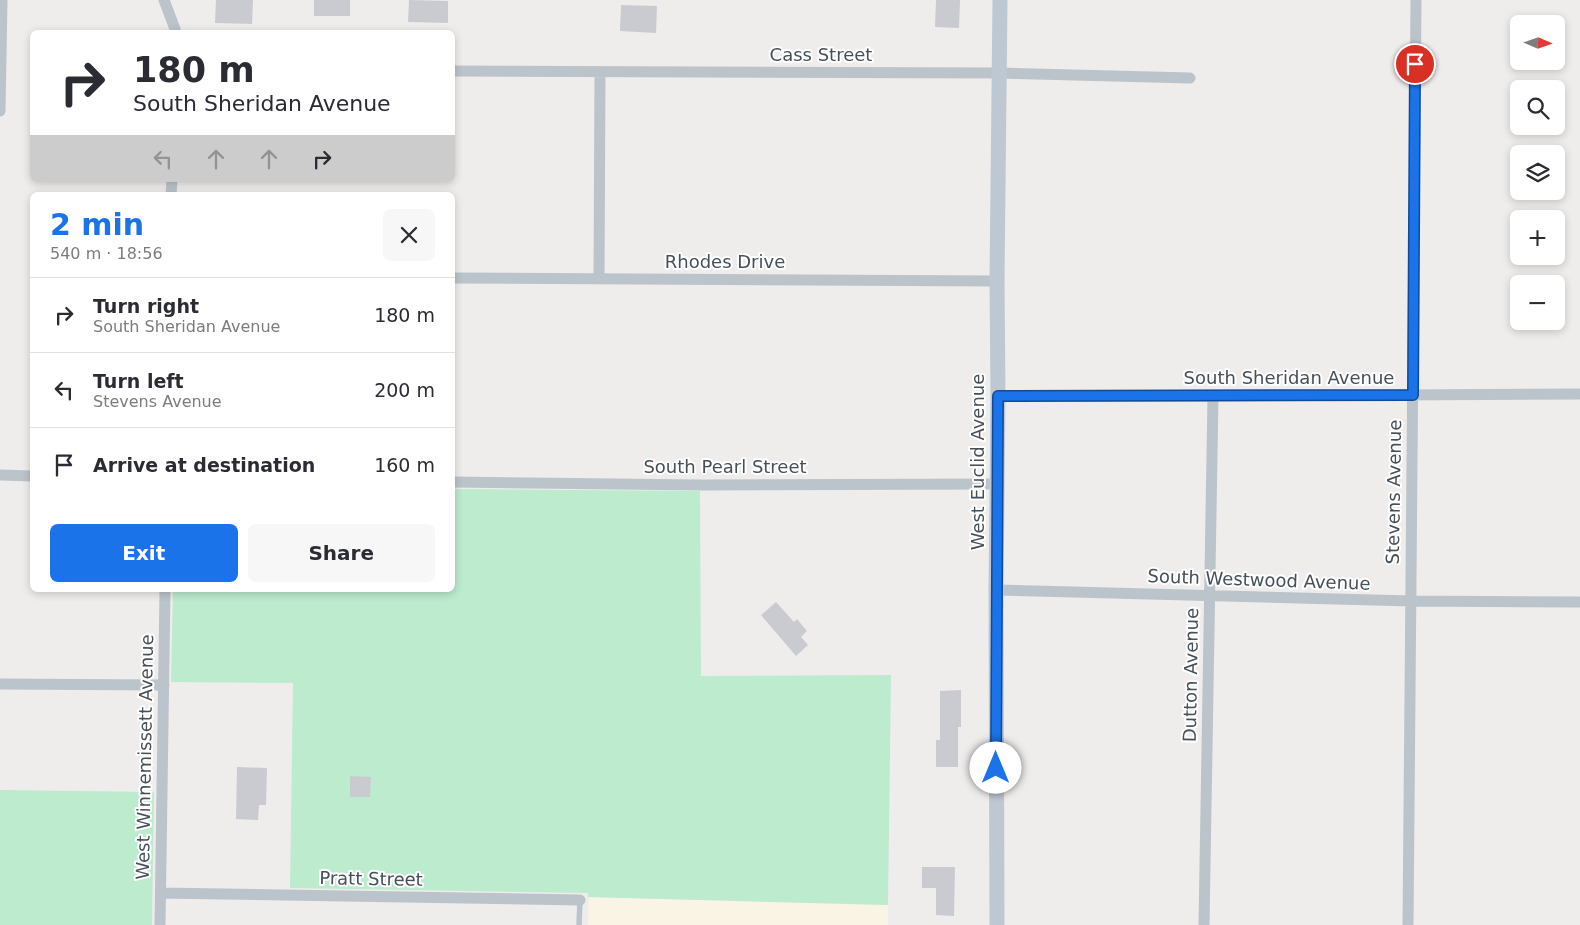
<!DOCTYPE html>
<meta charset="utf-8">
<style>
:root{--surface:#fff;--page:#f7f7f7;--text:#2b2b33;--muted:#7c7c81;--line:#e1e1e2;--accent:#1a73e8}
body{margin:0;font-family:"DejaVu Sans",sans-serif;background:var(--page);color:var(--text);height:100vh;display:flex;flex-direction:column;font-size:19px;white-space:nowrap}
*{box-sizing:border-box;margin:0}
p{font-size:16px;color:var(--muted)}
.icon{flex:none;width:28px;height:28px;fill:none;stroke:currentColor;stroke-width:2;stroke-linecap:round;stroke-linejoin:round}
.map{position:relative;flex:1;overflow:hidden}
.details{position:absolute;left:30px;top:192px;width:425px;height:400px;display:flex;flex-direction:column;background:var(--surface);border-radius:8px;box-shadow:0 2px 8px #0003}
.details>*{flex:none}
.hud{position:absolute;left:30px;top:30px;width:425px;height:152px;border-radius:8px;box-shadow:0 2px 8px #0003;background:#fff;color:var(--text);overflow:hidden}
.needle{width:32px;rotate:92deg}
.fabs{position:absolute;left:1510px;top:15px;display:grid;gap:10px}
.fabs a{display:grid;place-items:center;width:55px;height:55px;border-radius:8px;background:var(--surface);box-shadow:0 2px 8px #0003;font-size:25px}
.pin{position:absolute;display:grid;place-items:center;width:42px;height:42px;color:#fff;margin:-21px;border:2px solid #fff;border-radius:50%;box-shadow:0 1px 5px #0007}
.me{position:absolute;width:55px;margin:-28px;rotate:0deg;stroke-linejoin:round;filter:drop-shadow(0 0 4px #0008)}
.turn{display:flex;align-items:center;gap:18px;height:105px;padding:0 20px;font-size:22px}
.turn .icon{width:65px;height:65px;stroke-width:2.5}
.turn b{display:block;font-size:35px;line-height:42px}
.lanes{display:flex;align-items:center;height:48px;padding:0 20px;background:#0003;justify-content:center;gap:25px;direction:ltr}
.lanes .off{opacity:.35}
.round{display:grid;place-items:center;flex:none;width:52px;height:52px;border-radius:8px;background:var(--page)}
.head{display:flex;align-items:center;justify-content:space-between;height:85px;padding:0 20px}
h1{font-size:30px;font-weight:700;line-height:38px;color:var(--accent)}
.cta{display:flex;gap:10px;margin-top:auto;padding:10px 20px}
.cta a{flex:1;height:58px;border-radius:8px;background:var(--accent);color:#fff;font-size:20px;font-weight:700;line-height:58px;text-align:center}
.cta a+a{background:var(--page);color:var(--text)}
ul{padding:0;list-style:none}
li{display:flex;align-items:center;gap:15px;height:75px;padding:0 20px;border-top:1px solid var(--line)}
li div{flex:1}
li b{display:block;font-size:19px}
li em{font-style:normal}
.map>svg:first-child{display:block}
.commercial{fill:#faf4e5}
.green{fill:#bcebce}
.building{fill:#cacbd1}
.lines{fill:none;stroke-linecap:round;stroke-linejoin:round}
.lane{stroke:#bbc4cb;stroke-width:5.5}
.street{stroke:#bbc4cb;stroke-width:11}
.secondary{stroke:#bdc8d2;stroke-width:15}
.route-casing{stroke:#114b97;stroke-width:12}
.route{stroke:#1a73e8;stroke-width:9}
.labels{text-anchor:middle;stroke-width:4;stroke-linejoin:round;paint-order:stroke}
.street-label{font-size:18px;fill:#465058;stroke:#fff}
</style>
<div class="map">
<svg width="1580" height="925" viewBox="0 0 1580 925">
<rect width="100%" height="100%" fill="#efecec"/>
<!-- commercial -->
<path class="commercial" d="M589 897 888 905V925H588Z"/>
<!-- green -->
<path class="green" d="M453 489 700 491 701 676 891 675 888 905 588 897V893L290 888 293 683 171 682 173 590H452Z
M0 790 154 792 152 925H0Z"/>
<!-- building -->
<path class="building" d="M216 0H253L252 24 215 23Z
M314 0H350V16H314Z
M409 0 448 1V23L408 22Z
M936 0H960L959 28 935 27Z
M621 5 657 6 656 33 620 31Z
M776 602 794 622 797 619 807 631 801 637 808 645 796 656 761 615Z
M961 690V727H958V767H936V740H940V691Z
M237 767 267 768 266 805H259L258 820 236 819Z
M350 776 371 777 370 797H350Z
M922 867H955L954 916 936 915V888H922Z"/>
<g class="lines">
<!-- lane -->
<path class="lane" d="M579 925 580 900"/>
<!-- street -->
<path class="street" d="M164 0 175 29V32
M452 71 999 73 1190 78
M0 111 2 0
M171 195 172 180
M452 278 997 281
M599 279 600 72
M998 396H1213L1580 394
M0 475 32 476
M452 482 703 485 997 484
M996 590 1411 601 1580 602
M0 684 164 685
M161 893 580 900
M160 925 165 590
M1204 925 1213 396
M1408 925 1416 0"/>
<!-- secondary -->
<path class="secondary" d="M997 925 996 590 998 396 997 281 1000 0"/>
</g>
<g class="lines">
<defs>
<path id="route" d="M996 768 998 396 1413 395 1415 64"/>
</defs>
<!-- route casing -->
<use href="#route" class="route-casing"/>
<!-- route -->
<use href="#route" class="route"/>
</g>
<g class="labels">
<!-- street labels -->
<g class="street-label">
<text x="821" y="61">Cass Street</text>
<text x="725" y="268">Rhodes Drive</text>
<text x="1289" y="384">South Sheridan Avenue</text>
<text transform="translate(978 462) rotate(-90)" y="6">West Euclid Avenue</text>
<text x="725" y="473">South Pearl Street</text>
<text transform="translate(1394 492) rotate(-89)" y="6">Stevens Avenue</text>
<text transform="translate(1259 580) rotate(2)" y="6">South Westwood Avenue</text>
<text transform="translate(1191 675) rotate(-89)" y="6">Dutton Avenue</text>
<text transform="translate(145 757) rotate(-89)" y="6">West Winnemissett Avenue</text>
<text transform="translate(371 879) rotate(1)" y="6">Pratt Street</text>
</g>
</g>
</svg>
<div class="fabs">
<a><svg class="needle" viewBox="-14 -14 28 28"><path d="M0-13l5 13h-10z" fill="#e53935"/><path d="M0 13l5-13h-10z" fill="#7c7c81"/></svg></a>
<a><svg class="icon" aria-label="search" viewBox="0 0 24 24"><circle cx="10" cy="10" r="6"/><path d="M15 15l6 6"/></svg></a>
<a><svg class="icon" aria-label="layers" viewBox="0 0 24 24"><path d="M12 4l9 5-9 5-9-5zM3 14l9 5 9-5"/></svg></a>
<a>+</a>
<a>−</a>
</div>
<div class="pin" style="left:1415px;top:64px;background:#d93025"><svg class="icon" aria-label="arrive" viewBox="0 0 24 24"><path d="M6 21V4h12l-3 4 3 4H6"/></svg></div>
<svg class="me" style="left:996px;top:768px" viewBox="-20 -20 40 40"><circle r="19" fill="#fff"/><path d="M0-13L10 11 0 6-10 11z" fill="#1a73e8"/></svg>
<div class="hud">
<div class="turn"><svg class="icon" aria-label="right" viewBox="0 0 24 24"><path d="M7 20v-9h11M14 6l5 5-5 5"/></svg><div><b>180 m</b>South Sheridan Avenue</div></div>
<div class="lanes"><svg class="icon off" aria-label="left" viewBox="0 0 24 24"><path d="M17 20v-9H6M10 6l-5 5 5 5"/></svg><svg class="icon off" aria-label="ahead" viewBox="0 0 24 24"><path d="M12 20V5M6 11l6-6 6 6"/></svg><svg class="icon off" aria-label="ahead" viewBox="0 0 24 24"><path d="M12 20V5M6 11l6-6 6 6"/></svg><svg class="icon" aria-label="right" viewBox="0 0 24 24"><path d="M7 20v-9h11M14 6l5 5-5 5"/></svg></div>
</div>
<section class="details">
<div class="head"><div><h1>2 min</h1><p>540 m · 18:56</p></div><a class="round"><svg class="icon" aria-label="close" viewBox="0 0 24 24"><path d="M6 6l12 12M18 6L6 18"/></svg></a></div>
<ul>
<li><svg class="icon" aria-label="right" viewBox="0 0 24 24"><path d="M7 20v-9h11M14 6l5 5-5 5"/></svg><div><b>Turn right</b><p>South Sheridan Avenue</p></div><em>180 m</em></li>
<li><svg class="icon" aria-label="left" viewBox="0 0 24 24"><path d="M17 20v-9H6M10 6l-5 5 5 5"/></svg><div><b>Turn left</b><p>Stevens Avenue</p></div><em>200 m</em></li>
<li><svg class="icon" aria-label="arrive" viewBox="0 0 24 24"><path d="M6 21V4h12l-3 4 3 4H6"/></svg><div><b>Arrive at destination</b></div><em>160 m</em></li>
</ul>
<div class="cta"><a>Exit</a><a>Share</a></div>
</section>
</div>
